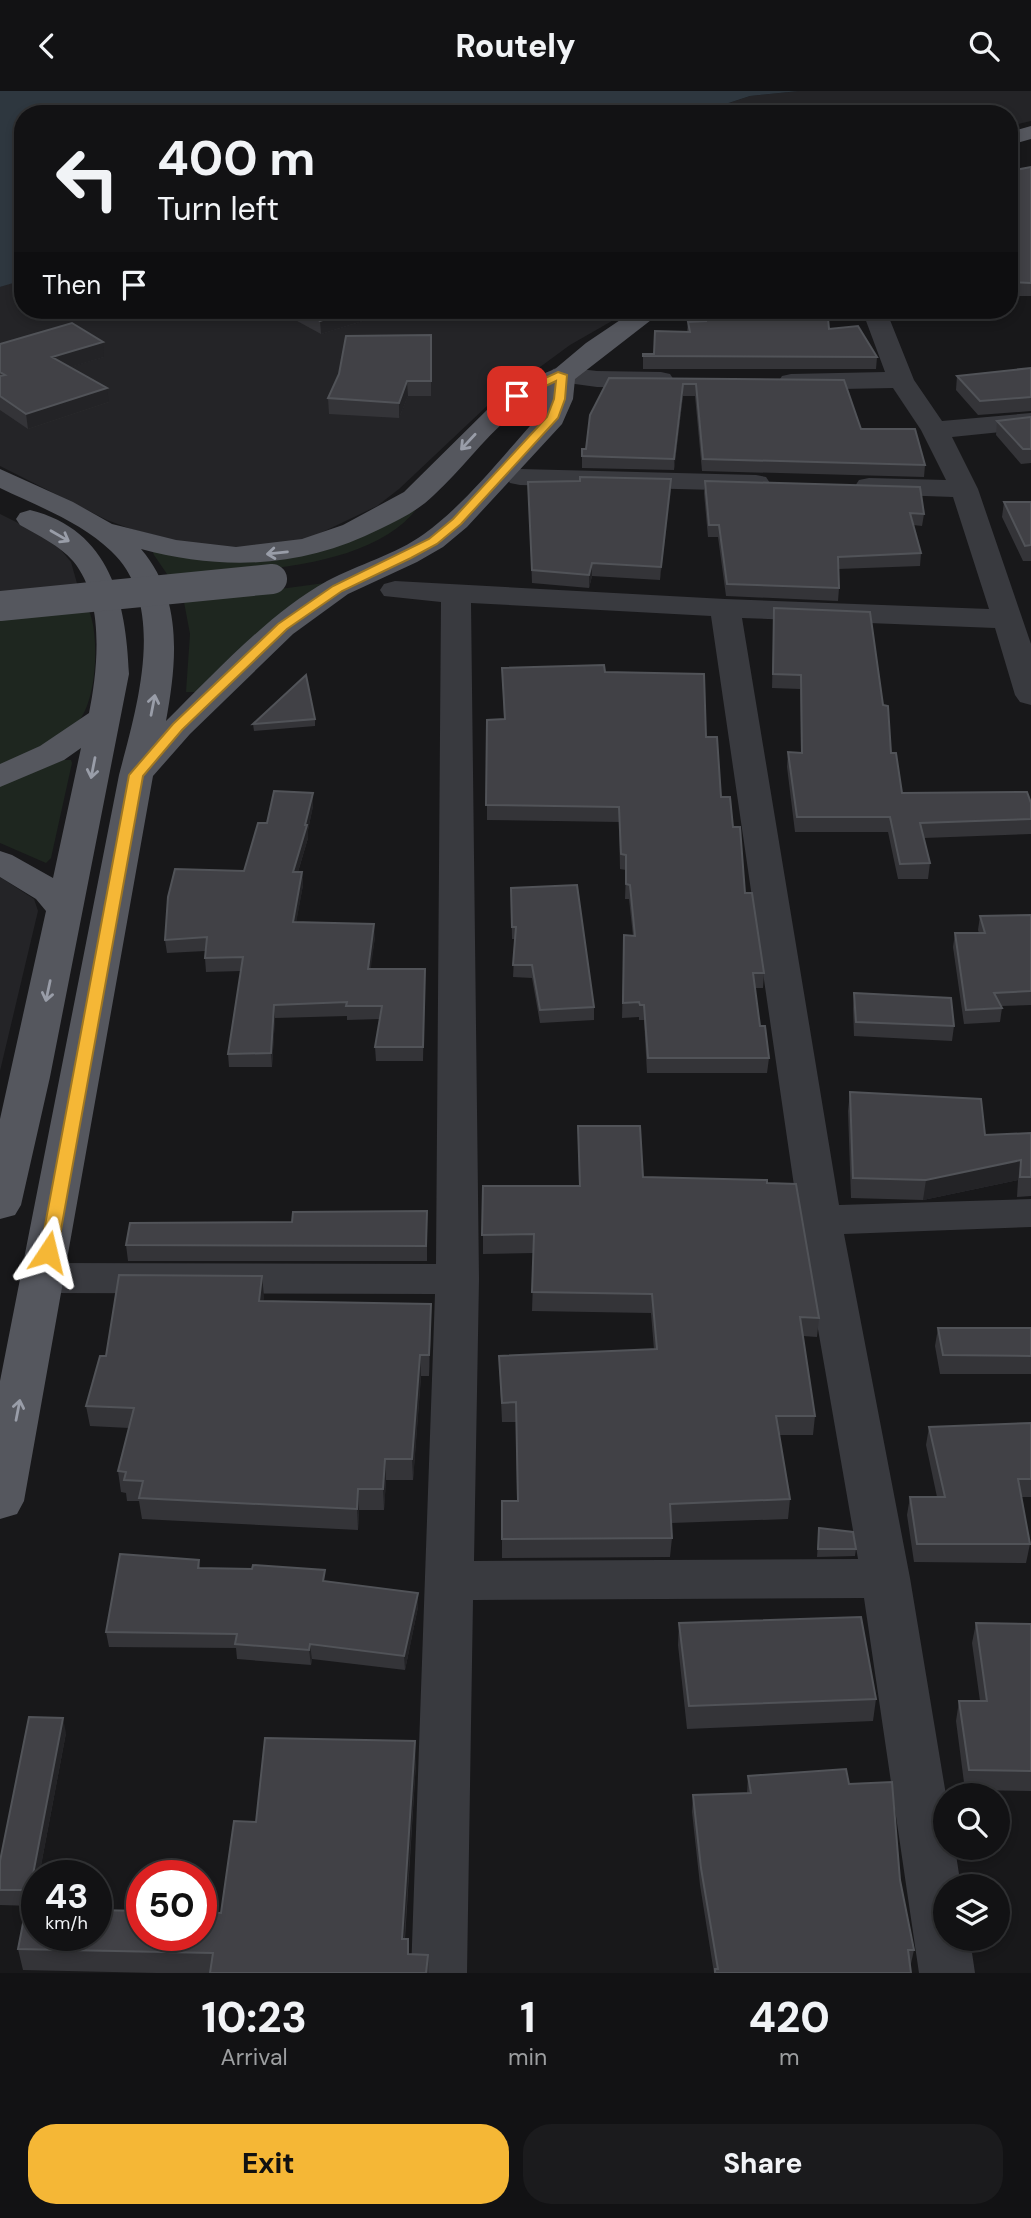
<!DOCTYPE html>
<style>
:root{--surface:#121214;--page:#1b1b1d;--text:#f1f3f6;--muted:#9c9ea0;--line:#313234;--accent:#f5b736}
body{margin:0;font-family:"DM Sans",sans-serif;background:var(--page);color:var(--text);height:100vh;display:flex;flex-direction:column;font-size:26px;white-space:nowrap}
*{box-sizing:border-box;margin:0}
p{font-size:23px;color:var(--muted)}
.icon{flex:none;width:38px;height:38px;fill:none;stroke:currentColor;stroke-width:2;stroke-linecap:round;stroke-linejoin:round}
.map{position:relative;height:1882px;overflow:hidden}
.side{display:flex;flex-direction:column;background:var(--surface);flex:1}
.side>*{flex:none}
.banner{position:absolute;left:14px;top:14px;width:1004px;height:214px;border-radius:28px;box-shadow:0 4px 10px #0003,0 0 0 2px var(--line);background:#121214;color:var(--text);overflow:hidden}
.fabs{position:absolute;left:933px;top:1692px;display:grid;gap:14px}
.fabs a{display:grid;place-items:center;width:77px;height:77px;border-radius:50%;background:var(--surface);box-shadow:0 4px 10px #0003,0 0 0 2px var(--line);font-size:35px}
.speed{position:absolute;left:21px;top:1769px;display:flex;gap:14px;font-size:35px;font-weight:700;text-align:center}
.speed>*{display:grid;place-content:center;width:91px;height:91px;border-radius:50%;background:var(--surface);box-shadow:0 4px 10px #0003,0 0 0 2px var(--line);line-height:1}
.speed small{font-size:18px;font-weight:400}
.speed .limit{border:10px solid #d22;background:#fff;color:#111}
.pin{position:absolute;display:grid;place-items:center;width:60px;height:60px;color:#fff;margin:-30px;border-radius:14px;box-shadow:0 4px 10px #0006}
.me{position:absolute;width:77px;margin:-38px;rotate:10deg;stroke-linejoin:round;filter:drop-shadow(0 0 5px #0008)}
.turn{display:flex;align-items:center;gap:24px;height:147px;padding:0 28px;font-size:32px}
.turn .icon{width:91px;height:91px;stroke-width:2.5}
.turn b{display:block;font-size:49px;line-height:60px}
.then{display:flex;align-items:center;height:66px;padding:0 28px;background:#0003;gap:14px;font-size:26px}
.eta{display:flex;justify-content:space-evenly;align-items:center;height:119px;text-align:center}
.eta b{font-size:42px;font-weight:800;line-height:49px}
.cta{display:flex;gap:14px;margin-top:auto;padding:14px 28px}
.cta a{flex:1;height:80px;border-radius:28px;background:var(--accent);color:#111;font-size:28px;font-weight:800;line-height:80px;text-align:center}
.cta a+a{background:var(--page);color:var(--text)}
header{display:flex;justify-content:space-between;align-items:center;height:91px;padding:0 28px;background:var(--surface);font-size:32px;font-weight:800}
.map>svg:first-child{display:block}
.built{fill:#242427}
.green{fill:#1e261f}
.water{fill:#2e373f}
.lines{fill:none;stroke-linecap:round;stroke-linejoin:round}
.minor{fill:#393a3f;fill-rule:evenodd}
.major{fill:#55575e;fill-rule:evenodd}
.major-bridge{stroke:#55575e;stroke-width:30}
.wall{fill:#343438}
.shaded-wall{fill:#232326}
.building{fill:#414146;stroke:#515358;stroke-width:2}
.oneway{stroke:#999da8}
.route{fill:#f5b736;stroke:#9f7723;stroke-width:2}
</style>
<header><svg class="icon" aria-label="back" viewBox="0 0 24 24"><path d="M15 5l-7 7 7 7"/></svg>Routely<svg class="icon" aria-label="search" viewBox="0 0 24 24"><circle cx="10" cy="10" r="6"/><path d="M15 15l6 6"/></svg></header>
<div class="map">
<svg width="1031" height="1882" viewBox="0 0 1031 1882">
<rect width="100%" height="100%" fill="#18181a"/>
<!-- built -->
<path class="built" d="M799 0H1031V30L1010 35V23H695L750 5Z
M13 191 23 195V219H631L570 254 487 315 399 398 377 415 310 447 272 454 224 458 173 449 131 438 107 429 0 375V196Z
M0 423 46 446 61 459 71 471 78 496 0 503Z
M0 786 34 808 38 820 0 980Z"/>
<!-- green -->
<path class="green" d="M422 410C380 480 242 480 169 486L154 464 153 461 162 459 252 471Z
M332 491 196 601H186L190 543 184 511Z
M89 520C100 545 97 614 76 633 56 652 24 662 0 674V528Z
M64 669H71L72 672 51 767 46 772 0 752V693Z"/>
<!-- water -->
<path class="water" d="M0 0H799L750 5 695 23H23V195L13 192 0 196Z"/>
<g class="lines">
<!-- minor -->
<path class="minor" d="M862 219H886L914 289 942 330 1031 322V338L952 346 978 398 1031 553V614L1020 611 1015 604 995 537 742 527 839 1114 1031 1108V1136L844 1143 910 1487 946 1704 945 1757H955L961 1796H945V1848H970L975 1882H919L864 1507 473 1509 467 1882H411L435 1203 44 1202 29 1198 22 1187 29 1176 44 1172 436 1173 441 511 384 505 380 499 384 493 395 490 725 508 989 518 953 406 869 403 859 401 855 395 859 389 869 387 946 389 921 339 893 297 791 299 782 297 778 291 782 285 791 283 885 281ZM471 512 711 525 799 1129 858 1468 474 1470 479 1188Z
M562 276 597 280 661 281 670 283 674 289 670 295 661 297 597 296 553 290 549 284 553 278Z
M520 378 756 384 766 386 770 392 766 398 756 400 520 394 510 392 506 386 510 380Z"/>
<!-- major -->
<path class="major" d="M1031 35V48L1010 54V41Z
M635 219H664L575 288 573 308 562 333 467 436 443 456 417 471 348 503 293 543 190 643 153 685 24 1410 17 1423 0 1428V1290L119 684C136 619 169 514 111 460 81 431 37 415 0 397V378L73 411 112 433 176 449 236 456 302 448 343 434 404 401 493 313 530 288 555 278 586 252ZM534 308 546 311 540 324C503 364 468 411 424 443 395 464 359 473 327 490 268 523 214 583 166 630 177 570 183 507 141 458 224 480 303 477 380 438 399 429 419 419 434 404 468 373 494 332 534 308Z
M30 419C111 439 126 511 129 583L50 986 21 1114 15 1124 0 1128V1028L46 820 36 808 0 786V760L12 764 53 787 81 657 64 669 0 696V673L40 655 89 622C98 578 105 508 73 470 59 454 39 445 20 434L16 428 20 422Z"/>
<!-- major-bridge -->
<path class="major-bridge" d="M0 515 272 488"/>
</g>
<!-- wall -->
<path class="wall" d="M1031 76V205H1010V80Z
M277 219H398L321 243Z
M470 219H531L512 230Z
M702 219H754L755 228 829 238 877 266 876 278H643V263H654L687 241 688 231 704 230Z
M431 244V305H408L399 327 329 323 328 307Z
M0 253 104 266 70 276 109 311 28 338 0 319Z
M1031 277V320L978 324 956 299 957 285Z
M609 287 844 289 861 338 925 374 924 386 702 380 695 305H683L674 379 582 377V358H586Z
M1031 326V372L1021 373 996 344 997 330Z
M671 388 660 489 592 485 589 497 532 492 528 391Z
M705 390 924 423 922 435 913 434 921 462 920 475 838 478 839 497 838 510 726 505 718 446H708L704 402Z
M1004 411H1031V470H1023L1002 426Z
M774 517 891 662 902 702 1031 712V743L924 747 930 772 928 788H898L888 741H795L787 676 788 661H801L800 598 772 597Z
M502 577 605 581 706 646 721 706 733 736 745 802 764 882 763 897H755L760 935 769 967 767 982H647L644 929H639V926L622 927 624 844 633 845 629 808H625L626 779 620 778 619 731 487 729V629L504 628Z
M315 628V635L254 640 253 633Z
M313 715 308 739V747L298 781H302L303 794 296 831 375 846 370 878H425L423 970H376L375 956 380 928 347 929V925L275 927 272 976H229L228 963 241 880 206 881 205 867V860L167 862 165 849 244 780 267 732Z
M511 797 594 916V929L540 932 532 887 513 886 515 848H512Z
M1031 824V914L1001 915 1002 917 1000 931 964 933 953 856 955 842H979L978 839 980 825Z
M854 902 954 935 952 950 854 945 853 917Z
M850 1001 985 1044 1031 1042V1105L1017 1106 1018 1089 923 1109 851 1107 848 1020Z
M578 1035 643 1086 767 1092 819 1227 817 1246 803 1245 815 1325 813 1344H779L790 1408 788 1428 671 1432 672 1447 670 1466 502 1467V1410H517L516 1331H502L499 1265 654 1259 651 1222 532 1220 534 1162 483 1163V1095H579Z
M292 1131 427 1135V1170H128L126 1154Z
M264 1205 263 1210 431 1234 429 1285H421L413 1389H386L384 1419H359L358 1439 142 1428 139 1410H127L126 1402 121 1401 118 1380 129 1337 90 1335 86 1315 106 1265Z
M938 1237H1031V1283H940L935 1255Z
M1031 1332V1406H1021L1030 1453 1026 1472 914 1471 907 1424 910 1406H937L926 1354 929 1336Z
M819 1437 856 1458 855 1465 817 1466Z
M199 1469 200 1477 326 1491 418 1516 405 1579 312 1568 311 1574 237 1568 236 1557 109 1556 106 1541Z
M679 1532 876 1608 873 1630 687 1638 678 1554Z
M976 1532 1031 1533V1700L965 1699 956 1630 959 1610H980L972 1552Z
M66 1642 39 1785H37L33 1815 0 1814V1770Z
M416 1671 405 1848 409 1863 428 1864 429 1882H156L23 1879 18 1858 221 1822Z
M748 1685 849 1693 900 1789 914 1859 910 1877 911 1882H714L700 1794 692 1721 693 1704 747 1702Z"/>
<!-- shaded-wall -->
<path class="shaded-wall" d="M354 219H398L321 243 320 230Z
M512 219H531L512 230Z
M103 251 104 266 54 281 52 266Z
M407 290 408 305 399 327V312Z
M683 293V305L674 379V368Z
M107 297 109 311 28 338 26 323Z
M671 388V401L660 489 661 476Z
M592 472V485L589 497V484Z
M313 702V715L308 739V747L294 794 293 781Z
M302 781 303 794 294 844 293 831Z
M374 833 375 846 369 892 368 878Z
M274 914 275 927 272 976 271 962Z
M1021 1069 1018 1089 923 1109 926 1089Z
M262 1185 264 1205 261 1230 259 1210Z
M431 1213V1234L429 1285V1264Z
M420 1264 421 1285 413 1389 412 1368Z
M385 1368 386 1389 384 1419 383 1398Z
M358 1398 359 1419 358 1439 357 1418Z
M418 1502V1516L405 1579 404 1565Z
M310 1553 312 1568 311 1574 309 1559Z
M63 1627 66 1642 39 1785H37V1796L33 1815 30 1799Z
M415 1650 416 1671 403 1869 402 1848Z"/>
<!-- building -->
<path class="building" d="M1031 76V192L1010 191V80Z
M301 219H354L320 230Z
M704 219H754L755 228 828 227 829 238 858 235 877 266 643 265V263H654L655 240 690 241 688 231 706 230Z
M72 232 103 251 52 266 107 297 26 323 0 305V285L5 284 0 281V253Z
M431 244V290H407L399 312 328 307 339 283 346 245Z
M1031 277V306L980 310 957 285Z
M609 287 844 289 861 338H915L925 374 703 368 696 293H683L674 368 582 365V358H586L590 324Z
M1031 326V358H1023L997 330Z
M580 386 671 388 661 476 592 472 589 484 532 479 528 391 580 390Z
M705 390 920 396 924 423 910 422 921 462 838 466 839 497 727 493 719 434H709Z
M1004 411H1031V454L1025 455Z
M774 517 870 521 883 614 888 615 891 662H896L902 702 1027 701 1031 712V728L920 732 930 772 900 773 890 726H797L788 661 802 662 801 584 773 583Z
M604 574 605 581 704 583 706 646H717L721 706H730L733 736H740L745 802H752L764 882H753L760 935H765L769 967H648L644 914H640L639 911 623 912 624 844 635 845 630 794 626 793V764L621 763 619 716 486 714 487 629 505 628 502 577Z
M306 584 315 628 253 633Z
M274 700 313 702 305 734H307L293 781H302L293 831 374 833 368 878H425L423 956H375L382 915H346L347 911 274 914 271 962 228 963 243 866 205 867 207 846 165 849 168 806 175 778 244 780 258 732H267Z
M577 794 594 916 540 919 532 874H513L516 836H512L511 797Z
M1031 824V900L994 902 1002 917 966 919 955 842H985L980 825Z
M854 902 951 907 954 935 856 931Z
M850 1001 981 1008 985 1044 1031 1042V1086H1020L1021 1069 926 1089 853 1087Z
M578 1035H640L643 1086 767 1089V1092L796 1093 819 1227 800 1226 815 1325H776L790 1408 670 1413 672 1447 502 1448V1410H518L516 1311 502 1312 499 1265 657 1258 652 1203 532 1201 534 1143 482 1144 483 1095H580Z
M427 1120 426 1155 126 1154 130 1132 292 1131 293 1121Z
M119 1184 262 1185 259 1210 431 1213 429 1264H420L412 1368H385L383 1398H358L357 1418 139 1407 143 1390 124 1389 126 1381 118 1380 134 1317 86 1315 100 1265H106Z
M938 1237H1031V1265L943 1264Z
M1031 1332V1388H1018L1030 1453H917L910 1406H945L929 1336Z
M819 1437 853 1441 856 1458H818Z
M120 1463 199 1469 198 1477 252 1478 253 1474 325 1479 323 1490 418 1502 404 1565 310 1553 309 1559 235 1553 237 1543 106 1541Z
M861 1526 876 1608 689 1615 679 1532Z
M976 1532 1031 1533V1680L969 1679 959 1610H987Z
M29 1626 63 1627 30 1799H0V1770Z
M265 1647 415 1650 402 1848H408V1863L428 1864 426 1882H210L213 1862 18 1858 26 1817H37V1844H96V1819L142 1820V1844H201V1821L221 1822 234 1730 256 1731Z
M846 1678 849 1693 892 1691 900 1789 914 1859H908L911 1882H715V1878H718L701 1777 693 1704 751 1702 748 1685Z"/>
<!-- one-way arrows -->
<defs><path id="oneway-shaft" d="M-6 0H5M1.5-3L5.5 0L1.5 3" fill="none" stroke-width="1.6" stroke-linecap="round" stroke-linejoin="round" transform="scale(1.75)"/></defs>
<g class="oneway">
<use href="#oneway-shaft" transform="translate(468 351) rotate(133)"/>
<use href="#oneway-shaft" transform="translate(60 445) rotate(30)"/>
<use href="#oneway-shaft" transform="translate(277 462) rotate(174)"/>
<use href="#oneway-shaft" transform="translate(153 614) rotate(-79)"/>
<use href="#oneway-shaft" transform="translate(93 677) rotate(101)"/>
<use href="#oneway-shaft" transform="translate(48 900) rotate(102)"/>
<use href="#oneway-shaft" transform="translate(18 1319) rotate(-79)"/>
</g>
<!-- route -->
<path class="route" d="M558 281 567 284 565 308 558 327 461 433 437 453 411 467 342 500 287 538 182 639 143 685 57 1161 55 1165H42L40 1161 129 684 173 633 278 533 333 495 429 448 453 428 547 326 554 308 556 290 521 307H513V302Z"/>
</svg>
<div class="fabs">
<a><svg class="icon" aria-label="search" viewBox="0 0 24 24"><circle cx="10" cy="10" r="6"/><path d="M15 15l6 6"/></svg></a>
<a><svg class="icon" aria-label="layers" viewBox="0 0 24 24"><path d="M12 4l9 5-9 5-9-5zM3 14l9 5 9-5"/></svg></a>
</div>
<div class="speed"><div>43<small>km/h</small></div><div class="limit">50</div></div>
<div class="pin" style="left:517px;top:305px;background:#d93025"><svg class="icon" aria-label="arrive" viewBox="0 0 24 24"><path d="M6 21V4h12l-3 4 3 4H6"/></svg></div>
<svg class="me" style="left:48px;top:1161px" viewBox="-20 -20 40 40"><path d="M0-17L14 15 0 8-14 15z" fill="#f5b736" stroke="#fff" stroke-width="4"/></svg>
<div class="banner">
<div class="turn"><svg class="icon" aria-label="left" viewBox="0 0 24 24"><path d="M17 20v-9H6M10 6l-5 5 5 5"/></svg><div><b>400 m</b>Turn left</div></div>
<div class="then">Then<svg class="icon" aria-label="arrive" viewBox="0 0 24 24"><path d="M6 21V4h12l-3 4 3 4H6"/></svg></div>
</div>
</div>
<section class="side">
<div class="eta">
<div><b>10:23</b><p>Arrival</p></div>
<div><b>1</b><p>min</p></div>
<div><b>420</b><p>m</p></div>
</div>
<div class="cta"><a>Exit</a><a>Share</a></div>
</section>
